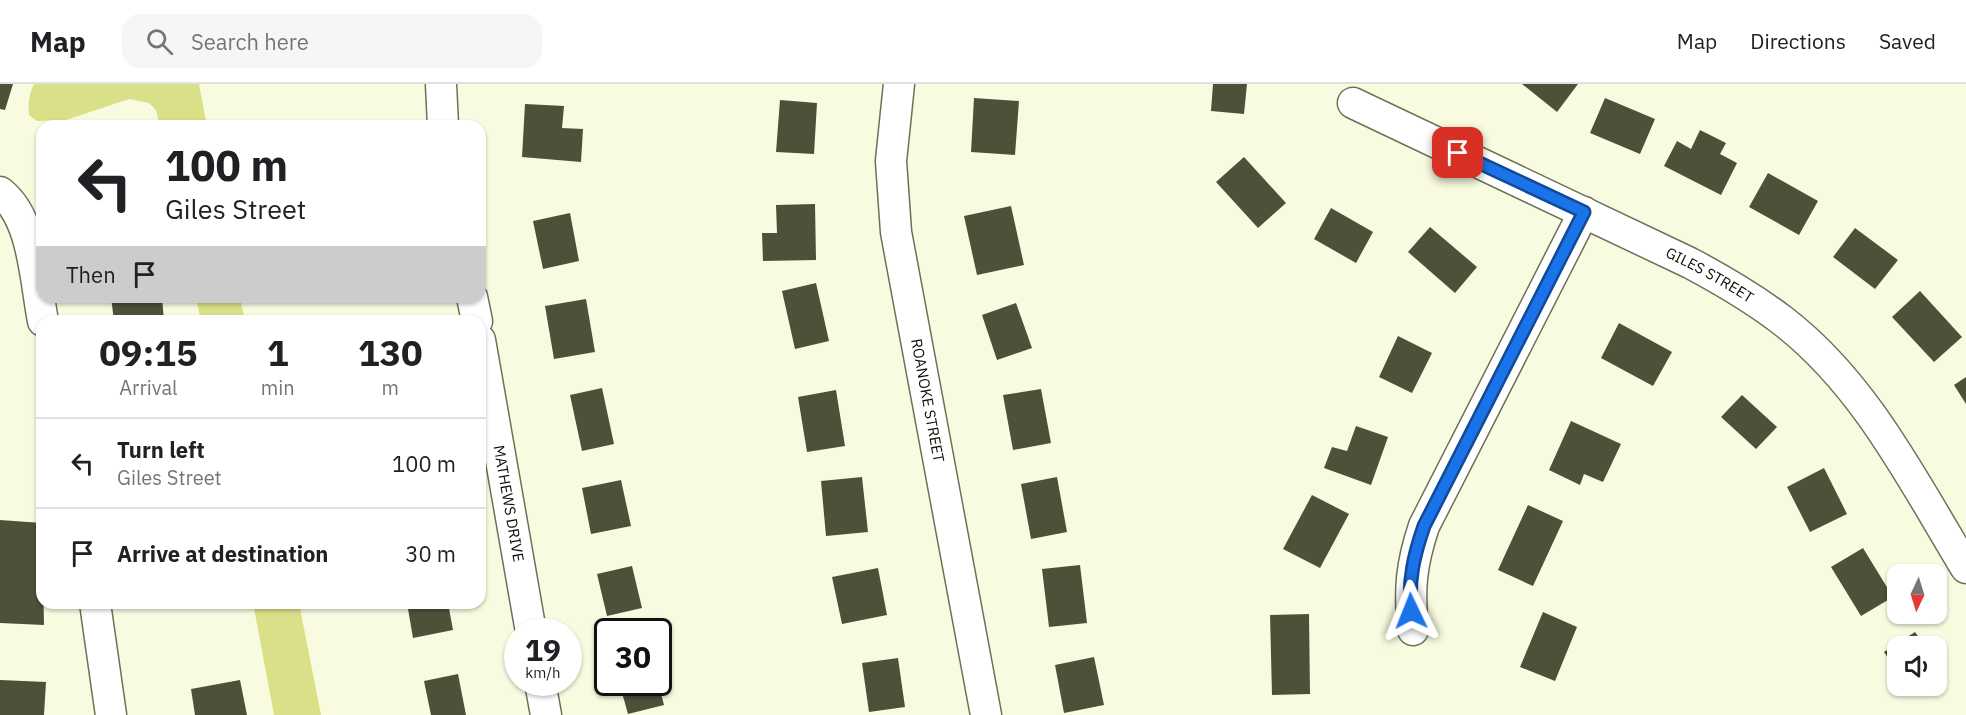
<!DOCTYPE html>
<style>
:root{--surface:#fff;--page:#f6f6f6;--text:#202124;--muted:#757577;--line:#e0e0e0}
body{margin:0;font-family:"IBM Plex Sans",sans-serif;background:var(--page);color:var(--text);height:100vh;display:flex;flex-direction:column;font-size:22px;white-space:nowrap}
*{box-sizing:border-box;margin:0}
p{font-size:20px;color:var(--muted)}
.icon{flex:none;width:33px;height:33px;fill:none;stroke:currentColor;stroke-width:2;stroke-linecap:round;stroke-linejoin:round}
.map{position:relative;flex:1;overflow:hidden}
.details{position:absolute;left:36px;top:231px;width:450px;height:294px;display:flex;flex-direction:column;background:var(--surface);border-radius:18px;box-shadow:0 2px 4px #0004}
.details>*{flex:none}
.guide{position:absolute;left:36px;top:36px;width:450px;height:183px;border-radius:18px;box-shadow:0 2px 4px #0004;background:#fff;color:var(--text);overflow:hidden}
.needle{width:39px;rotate:184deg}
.fabs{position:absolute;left:1887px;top:480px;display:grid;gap:12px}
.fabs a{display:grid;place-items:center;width:60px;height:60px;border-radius:12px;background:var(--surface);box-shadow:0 2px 4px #0004;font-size:30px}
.speed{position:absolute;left:504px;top:534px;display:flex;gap:12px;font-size:30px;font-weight:700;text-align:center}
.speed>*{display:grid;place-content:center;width:78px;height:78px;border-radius:50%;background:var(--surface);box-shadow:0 2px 4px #0004;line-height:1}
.speed small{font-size:15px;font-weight:400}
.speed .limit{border:3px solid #111;border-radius:9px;background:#fff;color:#111}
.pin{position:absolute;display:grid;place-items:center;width:51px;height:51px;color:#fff;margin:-26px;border-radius:12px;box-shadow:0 3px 9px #0006}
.me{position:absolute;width:66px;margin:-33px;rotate:358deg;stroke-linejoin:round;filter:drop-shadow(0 0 4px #0008)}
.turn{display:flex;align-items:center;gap:21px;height:126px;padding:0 30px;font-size:27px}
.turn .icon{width:78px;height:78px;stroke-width:2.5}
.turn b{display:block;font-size:42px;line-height:51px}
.then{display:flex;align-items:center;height:57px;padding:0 30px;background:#0003;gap:12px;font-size:22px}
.eta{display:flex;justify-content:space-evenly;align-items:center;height:102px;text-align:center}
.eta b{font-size:36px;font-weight:700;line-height:42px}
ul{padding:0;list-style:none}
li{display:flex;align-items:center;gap:18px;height:90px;padding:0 30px;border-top:2px solid var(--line)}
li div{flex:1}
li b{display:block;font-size:22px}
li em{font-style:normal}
header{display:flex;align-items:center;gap:36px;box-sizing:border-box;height:84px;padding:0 30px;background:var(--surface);border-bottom:2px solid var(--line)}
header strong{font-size:28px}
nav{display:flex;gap:33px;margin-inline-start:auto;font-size:21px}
.search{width:420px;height:54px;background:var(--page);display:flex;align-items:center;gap:15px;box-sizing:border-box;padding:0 21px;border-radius:18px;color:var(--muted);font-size:22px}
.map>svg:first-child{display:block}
.green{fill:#dae087}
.building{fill:#4e5039}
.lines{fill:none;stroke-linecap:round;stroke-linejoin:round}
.street-casing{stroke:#6e7058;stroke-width:33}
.street{stroke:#fff;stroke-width:30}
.route-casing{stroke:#114b97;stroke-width:15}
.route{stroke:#1a73e8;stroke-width:10}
.labels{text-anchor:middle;stroke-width:6;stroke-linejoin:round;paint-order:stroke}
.street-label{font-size:15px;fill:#0e0f06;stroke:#f8fbe0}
</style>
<header>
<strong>Map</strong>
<div class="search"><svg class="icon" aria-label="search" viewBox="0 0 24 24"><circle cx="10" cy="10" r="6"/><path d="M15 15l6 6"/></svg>Search here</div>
<nav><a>Map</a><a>Directions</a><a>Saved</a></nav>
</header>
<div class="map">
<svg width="1966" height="631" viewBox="0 0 1966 631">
<rect width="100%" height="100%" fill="#f8fbe0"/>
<!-- green -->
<path class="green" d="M34 0H199L207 42H160L156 26 149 19 129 15 66 36 37 37 29 31C28 18 29 11 34 0Z
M196 213H240L245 237H201Z
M253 519H299L321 631H274Z"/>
<!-- building -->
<path class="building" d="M0 0H13L5 26 0 25Z
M1213 0H1247L1244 30 1211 27Z
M1522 0H1578L1557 28Z
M974 14 1019 17 1015 71 971 68Z
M1605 14 1655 35 1640 70 1590 49Z
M780 16 817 19 814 70 776 68Z
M525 20 564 22 562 44 583 45 581 78 522 73Z
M1700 46 1726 59 1720 70 1737 79 1721 111 1664 82 1677 57 1691 65Z
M1244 73 1286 119 1258 144 1216 98Z
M1768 89 1818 117 1799 151 1749 123Z
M815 120 816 176 763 177 762 149H777L776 121Z
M1011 122 1024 181 977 191 964 132Z
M1331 124 1373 148 1356 179 1314 155Z
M570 129 579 177 543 185 533 137Z
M1430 143 1477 183 1455 209 1408 168Z
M1855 144 1898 176 1875 205 1833 173Z
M816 199 829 257 795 265 782 207Z
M1920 207 1962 253 1934 278 1892 233Z
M111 213H162L164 237H114Z
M586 215 595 268 554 275 545 222Z
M1016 219 1032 264 997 276 982 231Z
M393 231V237H362V236Z
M1619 239 1672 268 1653 302 1601 274Z
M1398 252 1432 269 1412 309 1379 293Z
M1966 293V320L1954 301Z
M602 304 614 360 582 367 570 311Z
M1041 305 1051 359 1013 366 1003 311Z
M836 306 845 362 807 368 798 313Z
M1742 311 1777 343 1756 365 1721 333Z
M1571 337 1621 360 1603 398 1584 390 1580 401 1549 386Z
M1356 342 1388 353 1371 401 1324 384 1332 363 1347 367Z
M1824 384 1847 430 1810 448 1787 403Z
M862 393 868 448 826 452 821 397Z
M1057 393 1067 448 1031 455 1021 400Z
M621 396 631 442 591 450 582 404Z
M1312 411 1349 430 1320 484 1283 465Z
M1528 421 1563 437 1533 502 1498 486Z
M0 436 42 439 44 541 0 539Z
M1863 464 1893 513 1861 532 1831 483Z
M1080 481 1087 539 1049 543 1042 485Z
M632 482 642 524 607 532 597 490Z
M878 484 887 531 842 540 832 493Z
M407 519H448L453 546 413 554Z
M1543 528 1577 543 1555 597 1520 583Z
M1309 530 1310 610 1272 611 1270 531Z
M1915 548 1925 562H1898V588L1884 568Z
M1094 573 1104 621 1064 629 1055 581Z
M898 574 905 623 869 628 862 579Z
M458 590 466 631H431L424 597Z
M0 596 46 598 44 631H0Z
M240 596 247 631H195L191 605Z
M619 598H658L664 621 628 630Z"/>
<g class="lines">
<defs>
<g id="street">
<path d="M441 0 443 42"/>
<path id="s1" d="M899 0 891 77 896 148 986 631"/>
<path id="s2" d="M1353 19 1690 179C1722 196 1753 214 1783 237 1865 300 1913 397 1966 484"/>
<path d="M0 108C34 134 35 197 43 237"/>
<path d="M472 213 477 237"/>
<path id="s3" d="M480 256 531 548"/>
<path d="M95 519 111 631"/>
<path d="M1413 546C1409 505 1411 481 1424 442L1584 128"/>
<path d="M540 598 546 631"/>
</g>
</defs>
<!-- street casing -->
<use href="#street" class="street-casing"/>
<!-- street -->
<use href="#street" class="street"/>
</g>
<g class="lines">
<defs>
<path id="route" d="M1411 527C1408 496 1414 471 1424 442L1584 128 1458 69"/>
</defs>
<!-- route casing -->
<use href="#route" class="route-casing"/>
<!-- route -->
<use href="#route" class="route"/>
</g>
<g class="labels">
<!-- street labels -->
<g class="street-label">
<text dy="5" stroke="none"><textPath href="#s2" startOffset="396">GILES STREET</textPath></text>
<text dy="5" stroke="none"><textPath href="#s1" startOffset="320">ROANOKE STREET</textPath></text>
<text dy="5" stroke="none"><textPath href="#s3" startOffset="166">MATHEWS DRIVE</textPath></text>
</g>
</g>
</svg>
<div class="fabs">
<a><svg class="needle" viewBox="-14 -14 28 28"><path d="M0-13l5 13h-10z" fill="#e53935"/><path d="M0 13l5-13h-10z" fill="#757577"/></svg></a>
<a><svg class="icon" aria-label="sound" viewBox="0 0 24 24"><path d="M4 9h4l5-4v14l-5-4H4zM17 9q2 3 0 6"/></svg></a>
</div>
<div class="speed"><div>19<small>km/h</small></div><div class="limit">30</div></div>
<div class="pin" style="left:1458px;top:69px;background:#d93025"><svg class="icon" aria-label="arrive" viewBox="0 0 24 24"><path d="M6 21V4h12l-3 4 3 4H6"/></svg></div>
<svg class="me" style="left:1411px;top:527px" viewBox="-20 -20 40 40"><path d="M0-17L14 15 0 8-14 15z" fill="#1a73e8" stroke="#fff" stroke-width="4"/></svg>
<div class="guide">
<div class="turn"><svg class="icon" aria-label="left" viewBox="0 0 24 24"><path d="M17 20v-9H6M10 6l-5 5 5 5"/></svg><div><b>100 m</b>Giles Street</div></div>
<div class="then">Then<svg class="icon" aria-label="arrive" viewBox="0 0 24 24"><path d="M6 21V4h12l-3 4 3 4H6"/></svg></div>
</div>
<section class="details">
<div class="eta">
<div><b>09:15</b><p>Arrival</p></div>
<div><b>1</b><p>min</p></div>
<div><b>130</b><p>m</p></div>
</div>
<ul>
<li><svg class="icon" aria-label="left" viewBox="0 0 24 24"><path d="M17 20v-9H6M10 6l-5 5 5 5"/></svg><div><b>Turn left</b><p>Giles Street</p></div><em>100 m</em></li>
<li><svg class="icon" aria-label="arrive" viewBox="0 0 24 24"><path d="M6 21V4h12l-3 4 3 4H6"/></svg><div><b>Arrive at destination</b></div><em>30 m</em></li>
</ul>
</section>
</div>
